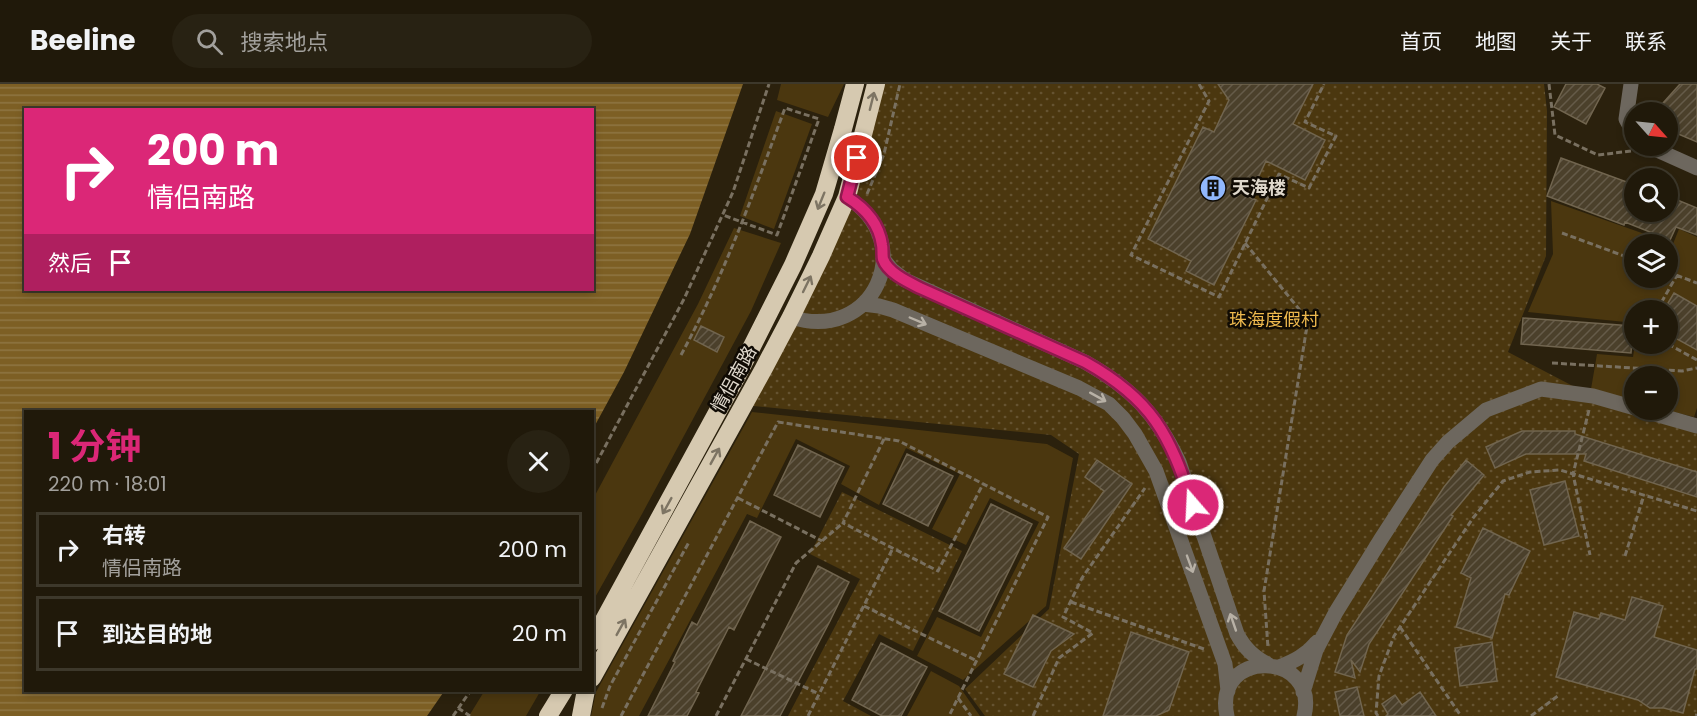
<!DOCTYPE html>
<html lang="zh">
<meta charset="utf-8">
<style>
:root{--surface:#20190a;--page:#282213;--text:#f1f3f6;--muted:#a2a09c;--line:#3d382b;--accent:#db2777}
body{margin:0;font-family:Poppins,"Noto Sans SC",sans-serif;background:var(--page);color:var(--text);height:100vh;display:flex;flex-direction:column;font-size:22px;white-space:nowrap}
*{box-sizing:border-box;margin:0}
p{font-size:20px;color:var(--muted)}
.icon{flex:none;width:33px;height:33px;fill:none;stroke:currentColor;stroke-width:2;stroke-linecap:round;stroke-linejoin:round}
.map{position:relative;flex:1;overflow:hidden}
.panel{position:absolute;left:24px;top:326px;width:570px;height:282px;display:flex;flex-direction:column;background:var(--surface);border-radius:0px;box-shadow:0 3px 9px #0003,0 0 0 2px var(--line)}
.panel>*{flex:none}
.banner{position:absolute;left:24px;top:24px;width:570px;height:183px;border-radius:0px;box-shadow:0 3px 9px #0003,0 0 0 2px var(--line);background:#db2777;color:#fff;overflow:hidden}
.needle{width:39px;rotate:117deg}
.controls{position:absolute;left:1624px;top:18px;display:grid;gap:12px}
.controls a{display:grid;place-items:center;width:54px;height:54px;border-radius:50%;background:var(--surface);box-shadow:0 3px 9px #0003,0 0 0 2px var(--line);font-size:30px}
.pin{position:absolute;display:grid;place-items:center;width:51px;height:51px;color:#fff;margin:-26px;border:3px solid #fff;border-radius:50%;box-shadow:0 2px 6px #0007}
.me{position:absolute;width:66px;margin:-33px;rotate:341deg;stroke-linejoin:round;filter:drop-shadow(0 0 4px #0008)}
.turn{display:flex;align-items:center;gap:21px;height:126px;padding:0 24px;font-size:27px}
.turn .icon{width:78px;height:78px;stroke-width:2.5}
.turn b{display:block;font-size:42px;line-height:51px}
.then{display:flex;align-items:center;height:57px;padding:0 24px;background:#0003;gap:12px;font-size:22px}
.round{display:grid;place-items:center;flex:none;width:63px;height:63px;border-radius:32px;background:var(--page)}
.head{display:flex;align-items:center;justify-content:space-between;height:102px;padding:0 24px}
h1{font-size:36px;font-weight:700;line-height:45px;color:var(--accent)}
ul{padding:0;list-style:none}
li{display:flex;align-items:center;gap:18px;height:75px;margin:0 12px 9px;padding:0 12px;border:3px solid var(--line);border-radius:0px}
li div{flex:1}
li b{display:block;font-size:22px}
li em{font-style:normal}
header{display:flex;align-items:center;gap:36px;box-sizing:border-box;height:84px;padding:0 30px;background:var(--surface);border-bottom:2px solid var(--line)}
header strong{font-size:28px}
nav{display:flex;gap:33px;margin-inline-start:auto;font-size:21px}
.search{width:420px;height:54px;background:var(--page);display:flex;align-items:center;gap:15px;box-sizing:border-box;padding:0 21px;border-radius:33px;color:var(--muted);font-size:22px}
.map>svg:first-child{display:block}
.green{fill:#4b370f;fill-rule:evenodd}
.park{fill:url(#park-dots)}
.water{fill:url(#water-rules);fill-rule:evenodd}
.building{fill:url(#building-hatch);stroke:#71654f;stroke-width:1.5}
.lines{fill:none;stroke-linecap:round;stroke-linejoin:round}
.path{stroke:#797060;stroke-width:3;stroke-dasharray:6 3;stroke-linecap:butt}
.minor{stroke:#6d675e;stroke-width:15}
.highway{stroke:#d6c9b0;stroke-width:18}
.oneway{stroke:#7d7463}
.oneway2{stroke:#b8b1a6}
.route-casing{stroke:#8e194d;stroke-width:15}
.route{stroke:#db2777;stroke-width:10}
.labels{text-anchor:middle;stroke-width:5;stroke-linejoin:round;paint-order:stroke}
.poi-label{font-size:18px;font-weight:bold;fill:#e0d9cd;stroke:#100b04;text-anchor:start}
.park-label{font-size:18px;fill:#eeb94e;stroke:#100b04}
.street-label{font-size:18px;fill:#e0d9cd;stroke:#100b04}
</style>
<header>
<strong>Beeline</strong>
<div class="search"><svg class="icon" aria-label="search" viewBox="0 0 24 24"><circle cx="10" cy="10" r="6"/><path d="M15 15l6 6"/></svg>搜索地点</div>
<nav><a>首页</a><a>地图</a><a>关于</a><a>联系</a></nav>
</header>
<div class="map">
<svg width="1697" height="632" viewBox="0 0 1697 632">
<defs>
<pattern id="park-dots" width="8" height="8" patternUnits="userSpaceOnUse" patternTransform="scale(1.5)"><rect width="8" height="8" fill="#4b370f"/><path d="M2 2h.1M6 6h.1" fill="none" stroke="#655331" stroke-width="1.8" stroke-linecap="round"/></pattern>
<pattern id="water-rules" width="6" height="5" patternUnits="userSpaceOnUse" patternTransform="scale(1.5)"><rect width="6" height="5" fill="#7d5f24"/><path d="M0 2.5h6" fill="none" stroke="#8f7543"/></pattern>
<pattern id="building-hatch" width="6" height="6" patternUnits="userSpaceOnUse" patternTransform="scale(1.5)"><rect width="6" height="6" fill="#4b402b"/><path d="M-1 1l2-2M0 6l6-6M5 7l2-2" fill="none" stroke="#655b49"/></pattern>
</defs>
<rect width="100%" height="100%" fill="#2b210d"/>
<!-- green -->
<path class="green" d="M781 0H844L828 33 777 16Z
M776 27 812 40 774 145 740 132Z
M1551 117 1673 160 1679 145 1697 153V324L1694 333 1666 326H1668V292H1635V317L1591 305 1597 270 1633 273 1635 260H1668V226H1635V239L1528 228 1553 170ZM1635 160H1668V194H1635Z
M734 144 781 159 751 227 642 430 593 517V415L698 220Z
M752 328 1047 360 1073 374 1046 522 963 596 917 572 937 533 981 553 1039 438 990 414 966 461 932 445 960 390 906 364 879 421 841 400 850 382 796 355 757 434 747 430 639 632H591L596 608Z
M931 587 959 602 980 632H907Z
M485 606H541L526 632H469Z"/>
<!-- park -->
<path class="park" d="M877 0H1544L1547 27 1546 172 1508 268 1592 312 1697 342V632H985L965 605 1049 525 1079 370 1051 351 743 321 821 172Z
M842 408 962 467 913 567 879 550 843 617 871 632H788L860 495 810 470Z"/>
<!-- water -->
<path class="water" d="M0 0H743L690 150 624 288 593 345 592 327H26V606H445L427 632H0ZM26 26H592V206H26Z"/>
<!-- building -->
<path class="building" d="M1218 0H1313L1293 40 1325 56 1305 96 1266 77 1249 113 1256 116 1214 201 1186 187 1191 177 1148 155 1203 43 1214 48 1229 16Z
M1566 0H1597L1605 4 1586 40 1554 23Z
M1680 0H1697V58L1676 49 1668 59V28H1655Z
M1561 74 1635 101V112L1629 128H1668V112L1697 124V151L1676 143 1670 156 1625 138 1624 141 1547 112Z
M1674 209 1697 222V266L1668 250V219Z
M1523 234 1633 242 1631 269 1521 260Z
M701 242 724 253 717 268 694 256Z
M1522 347H1575V350L1697 388V413L1584 377 1586 370H1526L1495 384 1486 363Z
M798 361 844 383 820 433 774 411Z
M907 370 953 392 928 442 883 420Z
M1097 376 1132 400 1081 475 1064 464 1104 407 1085 393Z
M1466 376 1484 391 1451 431 1453 432 1369 560 1360 588 1351 576 1355 594 1335 588 1347 551 1444 403Z
M1565 397 1579 452 1544 461 1530 406Z
M991 420 1032 440 979 547 939 527Z
M750 437 781 453 734 546 729 543 696 608 699 609 687 632H648L675 578 673 577 692 538 697 541Z
M1483 444 1530 467 1509 511 1505 510 1492 554 1456 543 1471 494 1461 489Z
M818 482 849 498 830 537 780 632H741Z
M1632 513 1663 522 1654 553 1697 566V585H1695L1683 629 1664 624H1650L1638 616 1556 593 1574 528 1599 535 1601 529 1625 536Z
M1033 531 1074 550 1051 567 1033 603 1004 590Z
M1131 548 1189 568 1169 626 1156 632H1103Z
M1492 558 1497 597 1460 602 1455 564Z
M881 559 927 583 901 632H882L852 616Z
M1357 603 1364 632H1340L1335 608Z
M1420 608 1436 632H1386L1388 630 1382 620 1395 611 1402 621Z"/>
<g class="lines">
<!-- path -->
<path class="path" d="M1199 0 1209 17 1131 171 1219 213 1279 90 1309 104 1336 52 1305 38 1324 0
M1549 0 1555 51 1598 71 1631 67
M867 110 884 70 900 0
M1562 149 1635 176
M1245 159 1308 236 1264 507 1268 564
M1668 188 1697 199
M1657 226 1677 191
M1668 260 1697 276
M681 271C724 192 754 108 785 24L819 35 777 151 723 131
M1552 279 1682 287 1697 284
M1589 326 1573 390 1590 471
M884 355 843 439 938 487 983 400
M592 387 684 215 733 108 769 0
M738 414 822 457
M1625 472 1644 411
M1071 518 1204 565
M864 522 977 577
M1400 543 1461 632
M746 575 819 610
M958 614 971 632
M458 624 470 632
M602 624 610 602 689 458
M453 632 471 606
M621 632 778 338 899 357 1048 433 949 632
M716 632 796 479 843 439
M808 632 893 464
M1033 632 1059 574 1093 549 1063 533 1082 494 1145 404
M1378 632 1376 629 1379 592 1394 552 1473 434 1503 397 1530 388 1560 386 1697 427
M1531 632 1559 611
M1696 632 1697 630"/>
<!-- minor -->
<path class="minor" d="M1631 0 1626 35 1635 51
M1648 62 1697 84
M883 175 892 186 905 196 1085 278C1131 304 1156 329 1179 378L1237 550C1245 565 1254 573 1269 581
M863 220 879 222 893 226 1079 304 1109 320 1123 334 1135 350 1156 387 1225 580 1228 607
M791 233C873 260 920 159 847 113
M1641 326 1697 342
M1279 583C1295 577 1306 571 1317 558
M1303 608 1316 566 1336 528 1381 455 1432 376 1448 358 1486 326 1541 305 1593 312 1635 324
M1227 632C1212 563 1320 567 1304 632"/>
<!-- highway -->
<path class="highway" d="M592 558 737 292 793 181 824 110 843 45 855 0
M592 594 763 286 791 233 821 172 847 113 876 0
M548 632 564 606
M581 632 586 606"/>
</g>
<!-- one-way arrows -->
<defs><path id="oneway-shaft" d="M-6 0H5M1.5-3L5.5 0L1.5 3" fill="none" stroke-width="1.6" stroke-linecap="round" stroke-linejoin="round" transform="scale(1.5)"/></defs>
<g class="oneway">
<use href="#oneway-shaft" transform="translate(872 17) rotate(-76)"/>
<use href="#oneway-shaft" transform="translate(821 117) rotate(112)"/>
<use href="#oneway-shaft" transform="translate(807 200) rotate(-64)"/>
<use href="#oneway-shaft" transform="translate(715 372) rotate(-61)"/>
<use href="#oneway-shaft" transform="translate(667 422) rotate(119)"/>
<use href="#oneway-shaft" transform="translate(621 543) rotate(-61)"/>
</g>
<g class="oneway2">
<use href="#oneway-shaft" transform="translate(918 237) rotate(23)"/>
<use href="#oneway-shaft" transform="translate(1098 313) rotate(29)"/>
<use href="#oneway-shaft" transform="translate(1190 480) rotate(70)"/>
<use href="#oneway-shaft" transform="translate(1233 538) rotate(-109)"/>
</g>
<g class="lines">
<defs>
<path id="route" d="M857 74 847 113C865 124 879 139 882 161 883 165 882 171 883 175 888 189 908 198 920 204L1085 278C1153 316 1169 350 1193 421"/>
</defs>
<!-- route casing -->
<use href="#route" class="route-casing"/>
<!-- route -->
<use href="#route" class="route"/>
</g>
<!-- icons -->
<defs>
<symbol id="building-disc" viewBox="-11 -11 22 22"><circle r="9.5" fill="#91b8fd" stroke="#100b04"/><path d="M-4-6H4V6H1V3H-1V6H-4ZM-2.5-4.3h1.7v1.8h-1.7ZM.8-4.3h1.7v1.8H.8ZM-2.5-1h1.7V.8h-1.7ZM.8-1h1.7V.8H.8Z" fill="#111"/></symbol>
</defs>
<g fill-rule="evenodd">
<use href="#building-disc" x="1198" y="89" width="30" height="30"/>
</g>
<g class="labels">
<!-- poi labels -->
<g class="poi-label">
<text x="1232" y="110">天海楼</text>
</g>
<!-- park labels -->
<g class="park-label">
<text x="1274" y="242">珠海度假村</text>
</g>
<!-- street labels -->
<g class="street-label">
<text transform="translate(734 295) rotate(-61)" y="6">情侣南路</text>
</g>
</g>
</svg>
<div class="controls">
<a><svg class="needle" viewBox="-14 -14 28 28"><path d="M0-13l5 13h-10z" fill="#e53935"/><path d="M0 13l5-13h-10z" fill="#a2a09c"/></svg></a>
<a><svg class="icon" aria-label="search" viewBox="0 0 24 24"><circle cx="10" cy="10" r="6"/><path d="M15 15l6 6"/></svg></a>
<a><svg class="icon" aria-label="layers" viewBox="0 0 24 24"><path d="M12 4l9 5-9 5-9-5zM3 14l9 5 9-5"/></svg></a>
<a>+</a>
<a>−</a>
</div>
<div class="pin" style="left:857px;top:74px;background:#d93025"><svg class="icon" aria-label="arrive" viewBox="0 0 24 24"><path d="M6 21V4h12l-3 4 3 4H6"/></svg></div>
<svg class="me" style="left:1193px;top:421px" viewBox="-20 -20 40 40"><circle r="17" fill="#db2777" stroke="#fff" stroke-width="3"/><path d="M0-11L8 9 0 5-8 9z" fill="#fff"/></svg>
<div class="banner">
<div class="turn"><svg class="icon" aria-label="right" viewBox="0 0 24 24"><path d="M7 20v-9h11M14 6l5 5-5 5"/></svg><div><b>200 m</b>情侣南路</div></div>
<div class="then">然后<svg class="icon" aria-label="arrive" viewBox="0 0 24 24"><path d="M6 21V4h12l-3 4 3 4H6"/></svg></div>
</div>
<section class="panel">
<div class="head"><div><h1>1 分钟</h1><p>220 m · 18:01</p></div><a class="round"><svg class="icon" aria-label="close" viewBox="0 0 24 24"><path d="M6 6l12 12M18 6L6 18"/></svg></a></div>
<ul>
<li><svg class="icon" aria-label="right" viewBox="0 0 24 24"><path d="M7 20v-9h11M14 6l5 5-5 5"/></svg><div><b>右转</b><p>情侣南路</p></div><em>200 m</em></li>
<li><svg class="icon" aria-label="arrive" viewBox="0 0 24 24"><path d="M6 21V4h12l-3 4 3 4H6"/></svg><div><b>到达目的地</b></div><em>20 m</em></li>
</ul>
</section>
</div>
